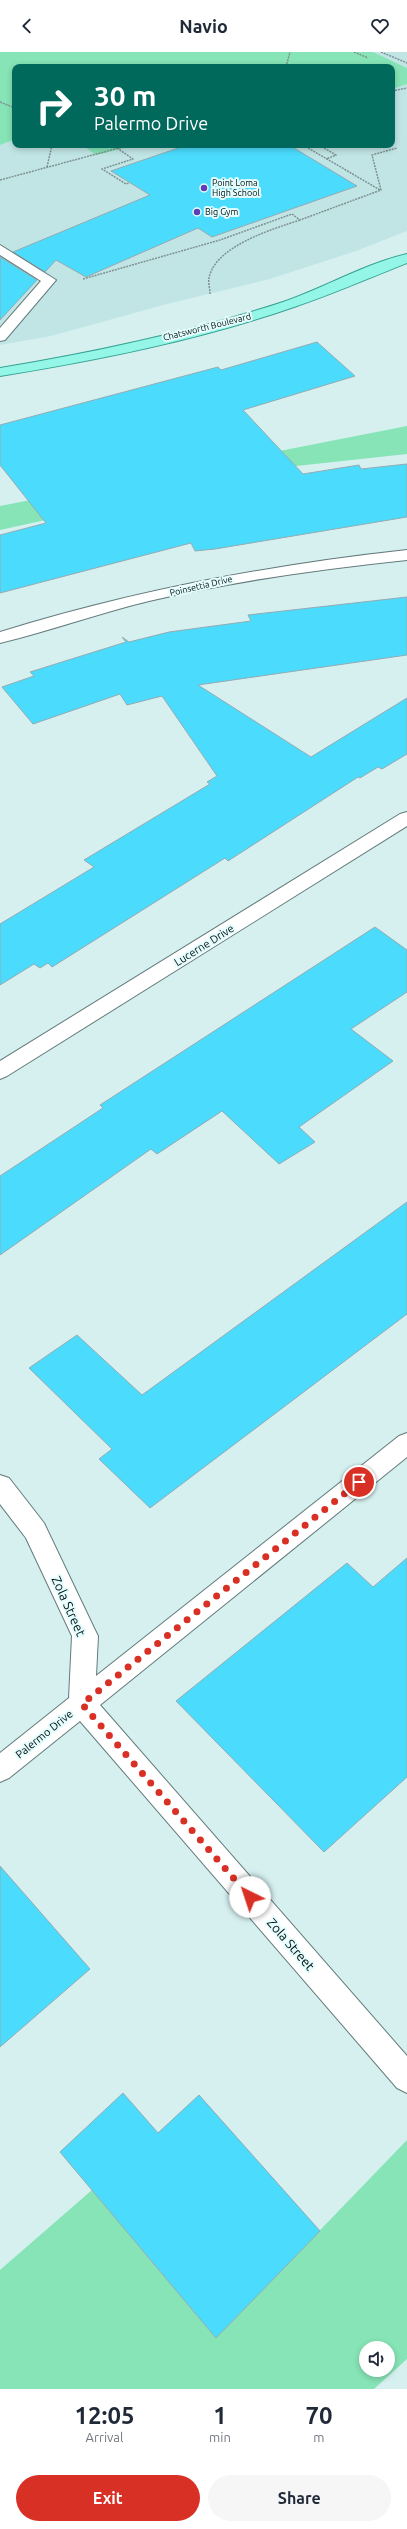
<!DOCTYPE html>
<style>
:root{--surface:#fff;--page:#f6f6f7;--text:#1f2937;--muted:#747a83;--accent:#d93025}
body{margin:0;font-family:Ubuntu,sans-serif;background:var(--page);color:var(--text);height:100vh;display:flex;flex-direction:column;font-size:15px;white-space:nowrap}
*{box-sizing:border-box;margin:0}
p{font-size:13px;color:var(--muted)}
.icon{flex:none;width:22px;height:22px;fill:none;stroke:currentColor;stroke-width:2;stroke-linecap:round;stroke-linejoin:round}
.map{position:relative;height:2337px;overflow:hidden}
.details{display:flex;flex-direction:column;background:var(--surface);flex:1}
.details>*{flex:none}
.banner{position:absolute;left:12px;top:12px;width:383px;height:84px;border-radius:8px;box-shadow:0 2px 6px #0003;background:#00695c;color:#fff;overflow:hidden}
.fabs{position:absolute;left:359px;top:2289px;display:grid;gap:8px}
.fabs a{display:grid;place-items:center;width:36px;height:36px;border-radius:50%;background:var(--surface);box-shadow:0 2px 6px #0003;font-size:20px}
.pin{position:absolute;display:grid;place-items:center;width:34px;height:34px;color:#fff;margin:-17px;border:2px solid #fff;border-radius:50%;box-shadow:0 1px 4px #0007}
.me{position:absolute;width:44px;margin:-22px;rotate:319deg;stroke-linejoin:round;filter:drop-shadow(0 0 3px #0008)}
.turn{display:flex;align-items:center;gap:14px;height:84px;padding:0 16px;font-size:18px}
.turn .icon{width:52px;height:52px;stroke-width:2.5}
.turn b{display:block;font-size:28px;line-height:34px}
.eta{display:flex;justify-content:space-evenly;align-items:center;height:68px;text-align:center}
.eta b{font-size:24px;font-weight:600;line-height:28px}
.primary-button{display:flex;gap:8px;margin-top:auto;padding:8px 16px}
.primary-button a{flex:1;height:46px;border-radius:24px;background:var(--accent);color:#fff;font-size:16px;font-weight:600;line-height:46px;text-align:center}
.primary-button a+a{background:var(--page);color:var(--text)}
header{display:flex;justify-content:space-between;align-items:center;height:52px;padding:0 16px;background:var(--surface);font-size:18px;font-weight:600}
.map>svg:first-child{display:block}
.built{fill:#c1e5e5;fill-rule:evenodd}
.green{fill:#86e4b6;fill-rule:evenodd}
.building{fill:#4bdbfd;stroke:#94abb2}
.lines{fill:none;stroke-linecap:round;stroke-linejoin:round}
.minor-casing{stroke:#637a7b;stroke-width:2}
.major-casing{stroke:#34a190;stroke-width:2}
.path{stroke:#7e9191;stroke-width:1.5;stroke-dasharray:2 1;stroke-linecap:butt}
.minor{fill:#fff;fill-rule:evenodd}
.major{fill:#94f6e6;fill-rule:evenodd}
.route{stroke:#d93025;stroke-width:7;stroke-dasharray:0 12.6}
.poi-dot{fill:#5f3eb6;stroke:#e3fdfe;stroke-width:1.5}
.labels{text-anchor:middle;stroke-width:4;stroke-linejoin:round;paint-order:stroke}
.far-poi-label{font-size:9px;fill:#060f0f;stroke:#e3fdfe;text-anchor:start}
.far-street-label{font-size:9px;fill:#060f0f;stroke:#e3fdfe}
.street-label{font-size:11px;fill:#060f0f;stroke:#e3fdfe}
.near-street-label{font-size:13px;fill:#060f0f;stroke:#e3fdfe}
</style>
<header><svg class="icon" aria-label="back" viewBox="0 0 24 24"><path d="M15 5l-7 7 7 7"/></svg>Navio<svg class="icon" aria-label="heart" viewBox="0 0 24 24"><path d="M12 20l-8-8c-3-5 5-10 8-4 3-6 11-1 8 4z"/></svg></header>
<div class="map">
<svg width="407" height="2337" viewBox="0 0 407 2337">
<rect width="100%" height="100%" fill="#d6f0f0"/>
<!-- built -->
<path class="built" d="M0 0H407V179L356 199 270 227 167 252 51 284 0 293ZM15 15H392V93H15Z"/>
<!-- green -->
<path class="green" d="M0 0H373L407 16V32L392 37V15H15V87L0 93Z
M82 93H136L96 103Z
M407 374V402L287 415 0 478V454Z
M407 2088V2307L374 2337H0V2218L92 2138 216 2286ZM366 2296H388V2318H366Z"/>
<!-- building -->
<path class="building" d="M187 93H289L357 134 212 185 198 176 86 225 56 208 45 220 13 200 150 143 111 119Z
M0 205 37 228 0 268Z
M317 290 355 324 243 358 303 422 359 413 361 417 407 412V465L215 497 195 499 191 491 0 541V483L46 471 0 413V373L218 315 221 318Z
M407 545V603L198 633 311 705 407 646V702L382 717 378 715 360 726 358 725 228 809 225 806 52 915 48 911 40 916 34 912 0 933V872L94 815 84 808 210 732 207 730 217 724 162 644 127 653 120 642 33 672 2 635 34 624 30 620 126 590 122 585 129 590 169 580 251 569 248 563Z
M375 875 407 898V940L351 977 393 1009 299 1075 315 1090 279 1112 222 1059 157 1102 151 1097 0 1203V1124L103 1056 100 1053Z
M407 1150V1262L150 1456 99 1407 112 1397 29 1316 77 1283 142 1343Z
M407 1506V1725L324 1800 176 1649 347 1511 373 1535Z
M0 1814 90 1917 0 1995Z
M123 2041 158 2081 199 2043 320 2179 216 2286 60 2100Z"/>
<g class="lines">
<defs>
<path id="minor" d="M0 193 56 228 5 288 0 289V276L41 229 0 203Z
M407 498V508C320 517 234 529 149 549 99 561 50 579 0 591V580C133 539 268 513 407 498Z
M407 760V774L7 1024 0 1027V1009L400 762Z
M407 1381V1405L100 1653 407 2004V2041L397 2036 80 1669 9 1726 0 1730V1701L69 1646 72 1584 26 1486 0 1452V1423L9 1426 44 1471 94 1576 98 1584 96 1624 399 1384Z"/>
<path id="major" d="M407 202V211C369 226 333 242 294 255 199 288 99 308 0 324V316C96 300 191 280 283 250 324 236 364 212 407 202Z"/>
</defs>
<!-- minor casing -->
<use href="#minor" class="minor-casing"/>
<!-- major casing -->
<use href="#major" class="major-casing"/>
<!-- path -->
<path class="path" d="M354 0 368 6
M381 0 407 11
M286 15 290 0
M392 39 407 36
M0 50 15 56
M303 93 380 138
M319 93 336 103 326 107
M333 93H340
M117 96 133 107 102 117 126 132 129 131
M47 115 52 93
M0 128 130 93
M83 227 220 188 292 162 300 168 381 138 372 103 397 96
M210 242C210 237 208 231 209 226 215 194 273 177 300 168"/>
<!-- minor -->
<use href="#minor" class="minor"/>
<!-- major -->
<use href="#major" class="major"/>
</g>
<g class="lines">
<!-- route -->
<path class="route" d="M250 1845 82 1652 359 1430"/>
</g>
<!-- markers -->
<g class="poi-dot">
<circle cx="204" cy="136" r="4"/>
<circle cx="197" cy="160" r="4"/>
</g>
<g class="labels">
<!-- far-poi labels -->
<g class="far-poi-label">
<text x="212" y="134">Point Loma<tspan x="212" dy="10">High School</tspan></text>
<text x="205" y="163">Big Gym</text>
</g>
<!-- far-street labels -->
<g class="far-street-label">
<text transform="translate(207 275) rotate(-14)" y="3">Chatsworth Boulevard</text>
<text transform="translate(201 534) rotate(-13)" y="3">Poinsettia Drive</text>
</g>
<!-- street labels -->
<g class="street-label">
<text transform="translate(204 893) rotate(-32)" y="4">Lucerne Drive</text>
<text transform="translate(44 1682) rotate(-39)" y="4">Palermo Drive</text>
</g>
<!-- near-street labels -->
<g class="near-street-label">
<text transform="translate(69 1554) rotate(66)" y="5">Zola Street</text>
<text transform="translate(291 1892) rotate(49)" y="5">Zola Street</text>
</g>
</g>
</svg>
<div class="fabs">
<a><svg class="icon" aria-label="sound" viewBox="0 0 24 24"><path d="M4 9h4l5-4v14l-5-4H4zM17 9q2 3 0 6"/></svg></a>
</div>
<div class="pin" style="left:359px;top:1430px;background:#d93025"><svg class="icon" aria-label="arrive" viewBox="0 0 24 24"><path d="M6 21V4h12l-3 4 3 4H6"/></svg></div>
<svg class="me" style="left:250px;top:1845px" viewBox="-20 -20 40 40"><circle r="19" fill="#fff"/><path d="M0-13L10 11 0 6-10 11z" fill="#d93025"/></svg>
<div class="banner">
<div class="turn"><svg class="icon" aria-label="right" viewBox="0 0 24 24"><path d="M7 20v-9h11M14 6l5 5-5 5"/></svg><div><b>30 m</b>Palermo Drive</div></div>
</div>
</div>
<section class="details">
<div class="eta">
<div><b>12:05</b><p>Arrival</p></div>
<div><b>1</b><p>min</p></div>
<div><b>70</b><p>m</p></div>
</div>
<div class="primary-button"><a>Exit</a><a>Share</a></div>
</section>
